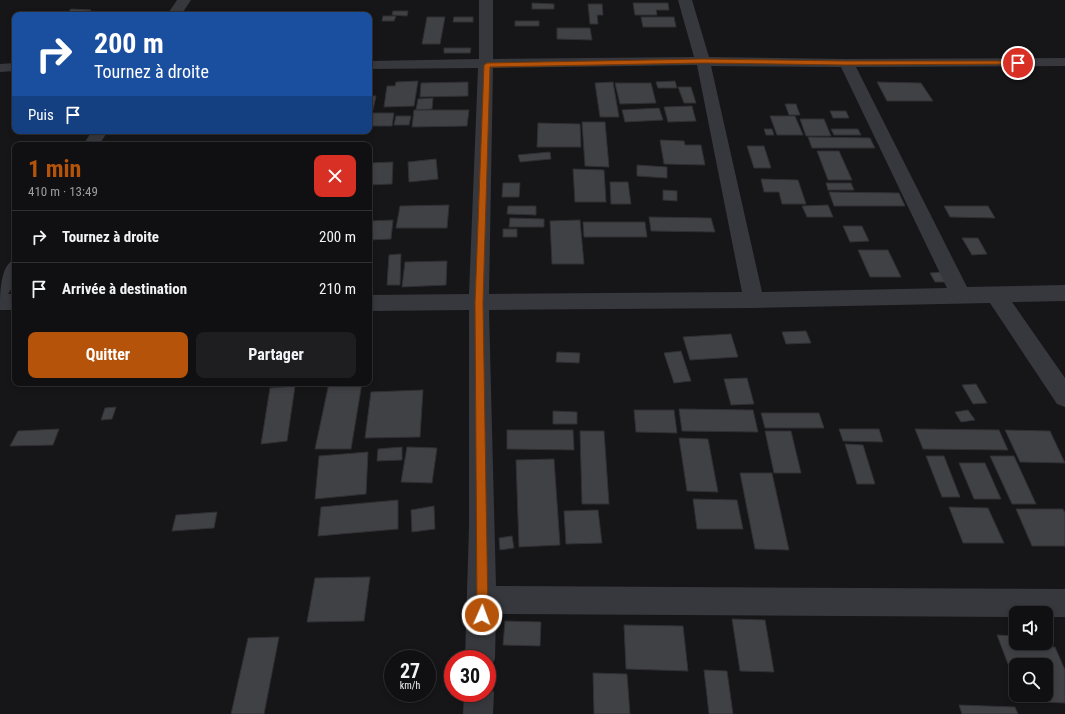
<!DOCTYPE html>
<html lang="fr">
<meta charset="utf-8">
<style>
:root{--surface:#101012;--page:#1e1e20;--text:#f1f3f6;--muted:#9c9d9f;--line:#303032;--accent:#b45309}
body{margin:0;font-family:"Roboto Condensed",sans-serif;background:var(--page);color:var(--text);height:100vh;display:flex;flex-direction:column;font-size:15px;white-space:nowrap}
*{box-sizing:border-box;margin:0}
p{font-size:13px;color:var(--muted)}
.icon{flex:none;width:22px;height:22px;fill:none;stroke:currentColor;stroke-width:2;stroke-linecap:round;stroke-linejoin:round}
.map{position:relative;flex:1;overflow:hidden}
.sheet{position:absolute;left:12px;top:142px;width:360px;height:244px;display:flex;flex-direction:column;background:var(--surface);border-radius:8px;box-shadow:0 2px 6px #0003,0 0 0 1px var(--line)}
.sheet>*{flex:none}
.banner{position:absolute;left:12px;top:12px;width:360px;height:122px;border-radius:8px;box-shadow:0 2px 6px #0003,0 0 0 1px var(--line);background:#1a4fa0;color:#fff;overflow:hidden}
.tools{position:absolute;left:1009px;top:606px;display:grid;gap:8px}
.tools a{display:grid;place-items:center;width:44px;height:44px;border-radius:8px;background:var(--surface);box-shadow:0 2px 6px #0003,0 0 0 1px var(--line);font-size:20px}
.speed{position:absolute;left:384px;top:650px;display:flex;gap:8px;font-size:20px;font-weight:700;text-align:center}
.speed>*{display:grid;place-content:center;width:52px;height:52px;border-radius:50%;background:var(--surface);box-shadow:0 2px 6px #0003,0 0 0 1px var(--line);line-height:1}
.speed small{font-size:10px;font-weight:400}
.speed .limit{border:6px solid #d22;background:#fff;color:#111}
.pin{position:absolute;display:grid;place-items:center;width:34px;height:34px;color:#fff;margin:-17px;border:2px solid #fff;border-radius:50%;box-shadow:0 1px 4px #0007}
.me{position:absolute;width:44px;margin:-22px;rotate:2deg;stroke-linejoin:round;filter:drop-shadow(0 0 3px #0008)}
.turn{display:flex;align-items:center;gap:14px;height:84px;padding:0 16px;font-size:18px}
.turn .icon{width:52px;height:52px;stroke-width:2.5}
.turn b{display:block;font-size:28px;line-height:34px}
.then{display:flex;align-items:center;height:38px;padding:0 16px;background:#0003;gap:8px;font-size:15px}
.round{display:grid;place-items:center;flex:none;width:42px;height:42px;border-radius:8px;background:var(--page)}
.head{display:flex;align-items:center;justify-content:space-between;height:68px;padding:0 16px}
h1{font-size:24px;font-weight:700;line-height:30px;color:var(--accent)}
.cta{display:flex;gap:8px;margin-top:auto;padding:8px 16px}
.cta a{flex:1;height:46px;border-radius:8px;background:var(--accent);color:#fff;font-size:16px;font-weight:700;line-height:46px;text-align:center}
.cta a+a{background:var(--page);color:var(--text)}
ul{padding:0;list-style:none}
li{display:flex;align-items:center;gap:12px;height:52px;padding:0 16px;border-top:1px solid var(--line)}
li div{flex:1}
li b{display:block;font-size:15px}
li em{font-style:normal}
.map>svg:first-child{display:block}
.building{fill:#404145;stroke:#303034}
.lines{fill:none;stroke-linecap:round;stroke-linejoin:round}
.minor{fill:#37383d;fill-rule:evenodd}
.route{fill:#b45309;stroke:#753606}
</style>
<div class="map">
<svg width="1065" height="714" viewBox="0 0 1065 714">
<rect width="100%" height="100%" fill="#161618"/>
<!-- building -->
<path class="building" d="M532 3 554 4V9H532Z
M633 3H668L669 10H656L657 15H635Z
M588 4H602L603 15H597L598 24H590Z
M71 9 91 10 86 15H66Z
M393 11H408L407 16 392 15Z
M383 16H396L394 21H382Z
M427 17H445L440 44H422Z
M454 17H473V22H453Z
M641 17H674L676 27H643Z
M515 21H539V26H515Z
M557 28H590L592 40 557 39Z
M444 48H471L470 53H444Z
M418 81 414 106 384 107 387 86H395L396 82Z
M675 81 677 88H658L656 82Z
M468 82V96L420 97 421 83Z
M613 82 619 117H600L595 83Z
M877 82 921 83 933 101H887Z
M615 83H651L656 103 620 104Z
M678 87H691L696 103H684Z
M369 96H376L373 110H369Z
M433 98 432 109 416 110 418 99Z
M785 104H796L800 115H789Z
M692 106 696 121 668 122 664 107Z
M659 108 663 120 625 122 622 110Z
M414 110H469L467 126 412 127Z
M830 111H846L849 118H833Z
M369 113H394L392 126H369Z
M396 116H411L409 125H394Z
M770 116H795L803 135H777Z
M800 119H824L831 136H806Z
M582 122H605L609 167 585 166Z
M538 123 580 124 581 147H537Z
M764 129H772L774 135H766Z
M831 129H858L861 135H834Z
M808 137 870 138 875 148H812Z
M660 140 684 141 685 145H701L705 165 664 164Z
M747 146H764L771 168H754Z
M817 151H839L852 180H828Z
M550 152 551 159 520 162 518 155Z
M436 159 438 179 409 182 408 162Z
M393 162 392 184 369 185V163Z
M637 165 667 167V178L637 176Z
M573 169 604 170 606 202H575Z
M761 179 798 180 806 204H782L779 192H764Z
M610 182H628L631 204H611Z
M503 183H520L519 197H502Z
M826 183H851L854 190H828Z
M663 190 677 191V201L663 200Z
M829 192 899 193 905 206H834Z
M449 205 447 228H396L400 206Z
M828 205 833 217H807L802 206Z
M508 206H536V215L507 214Z
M944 206H988L995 218 950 217Z
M649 217 711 218 715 232 651 231Z
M510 218 544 219V227H509Z
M393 220 391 239 369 240V221Z
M580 220 584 264H552L550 221Z
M583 222H645L647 237H584Z
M843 226H862L869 241 850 242Z
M503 229H517V237H503Z
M962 238H978L987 254 972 255Z
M858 250H888L901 277H870Z
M401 254 400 285H387L389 255Z
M447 261 446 285 402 287 405 262Z
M943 272 948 282H935L930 273Z
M806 331 811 343 786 344 782 332Z
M731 334 738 357 690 360 683 337Z
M681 351 691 381 674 383 664 353Z
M557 352 580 353 579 363 556 362Z
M747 378 754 404 731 405 724 379Z
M329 383H362L351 449H315Z
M976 384 987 403 973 404 962 385Z
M295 386 287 441 261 444 270 388Z
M423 390 420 437 365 438 371 392Z
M116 407 112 419 101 420 105 408Z
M679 409 753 410 758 432 682 431Z
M634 410H674L677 433 636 432Z
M968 410 975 420 961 422 955 412Z
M553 411 577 412V424H553Z
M761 413H819L824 428H765Z
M59 429 53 445 10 446 18 431Z
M839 429H879L883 442 843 441Z
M915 429 999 430 1008 450 923 449Z
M507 430H573L574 450 507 449Z
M1005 430 1050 431 1065 463 1020 462Z
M580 431H604L609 504H582Z
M765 431H791L801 473H774Z
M679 438 708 439 718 492 687 491Z
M845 444 863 445 875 484H857Z
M402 447V460L377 461 378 449Z
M407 447 437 448 432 483 401 482Z
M368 452 366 494 315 499 319 456Z
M926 456H944L960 497H942Z
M990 456H1014L1036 504H1012Z
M554 459 560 545 519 547 516 460Z
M959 463H985L1001 499H974Z
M740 473H772L789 550 755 549Z
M693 499 737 500 743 529H697Z
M398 500V529L318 536 321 507Z
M434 506 435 529 412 532 411 510Z
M949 507 988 508 1004 543H963Z
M1016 509H1063L1065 513V546H1032Z
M598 510 602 543 566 544 564 511Z
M217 512 214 528 172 531 176 515Z
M512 536 514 548 500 550 499 538Z
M370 577 364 621 307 622 315 578Z
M732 619 765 620 774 672 740 671Z
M505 621 541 622 540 646 503 645Z
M624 625 683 626 688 671 626 669Z
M997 635 1016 636V643H1038L1040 647H1055L1065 670V703L1022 701 1020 695H1046V665H1016V685Z
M279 637 264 714H231L248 638Z
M704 670 727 671 733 714H709Z
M593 673 627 674 630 714H594Z
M959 705 1015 707 1018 714H962Z"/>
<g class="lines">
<!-- minor -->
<path class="minor" d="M177 0H191L181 15H167Z
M479 0H493V59L694 57 678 0H692L709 57 846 59 1065 58V66L856 67 967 287 1065 285V301L1012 302 1065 378V407L1057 404 990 303 754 308 489 310 496 586 1065 589V617H1046V613H1016V617L496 614 495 659 490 669 487 671V659H465L469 526V310L369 311V295L469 294 478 68 369 69V61L479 59ZM697 65 742 292 489 294 493 68ZM711 66 841 67 947 288 762 292Z
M15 63V71L0 72V64Z
M92 131H108L99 145H83Z
M15 259V283L8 294H15V310H0C0 293 0 265 15 259Z
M487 681 490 682 494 693 493 714H463L464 693H487Z"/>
</g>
<!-- route -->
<path class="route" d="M703 59 846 61H1018L1021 63 1018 64 846 65 703 63 490 67 483 303 488 615 487 619 482 621 478 619 477 615 475 303 484 65 487 63Z"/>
</svg>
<div class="tools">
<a><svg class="icon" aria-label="sound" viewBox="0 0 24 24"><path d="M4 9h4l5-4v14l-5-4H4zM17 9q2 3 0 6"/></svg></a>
<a><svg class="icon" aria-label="search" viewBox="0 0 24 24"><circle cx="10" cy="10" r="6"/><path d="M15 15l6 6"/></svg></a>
</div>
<div class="speed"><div>27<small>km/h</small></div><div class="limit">30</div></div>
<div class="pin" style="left:1018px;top:63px;background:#d93025"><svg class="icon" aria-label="arrive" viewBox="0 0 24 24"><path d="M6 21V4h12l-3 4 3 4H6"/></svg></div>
<svg class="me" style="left:482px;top:615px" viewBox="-20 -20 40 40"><circle r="17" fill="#b45309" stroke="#fff" stroke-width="3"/><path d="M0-11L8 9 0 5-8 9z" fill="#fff"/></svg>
<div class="banner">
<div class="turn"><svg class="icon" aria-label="right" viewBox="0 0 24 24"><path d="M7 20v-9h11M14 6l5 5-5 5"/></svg><div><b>200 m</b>Tournez à droite</div></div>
<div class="then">Puis<svg class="icon" aria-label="arrive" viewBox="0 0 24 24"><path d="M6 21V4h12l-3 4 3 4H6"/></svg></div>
</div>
<section class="sheet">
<div class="head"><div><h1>1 min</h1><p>410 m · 13:49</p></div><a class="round" style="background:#d93025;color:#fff"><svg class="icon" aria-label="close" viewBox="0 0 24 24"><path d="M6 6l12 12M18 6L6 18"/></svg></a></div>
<ul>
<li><svg class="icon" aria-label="right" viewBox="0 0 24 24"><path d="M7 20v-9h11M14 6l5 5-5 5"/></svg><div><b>Tournez à droite</b></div><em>200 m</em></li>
<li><svg class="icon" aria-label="arrive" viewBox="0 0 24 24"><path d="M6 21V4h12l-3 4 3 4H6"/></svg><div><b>Arrivée à destination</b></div><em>210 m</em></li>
</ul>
<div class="cta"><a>Quitter</a><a>Partager</a></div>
</section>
</div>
